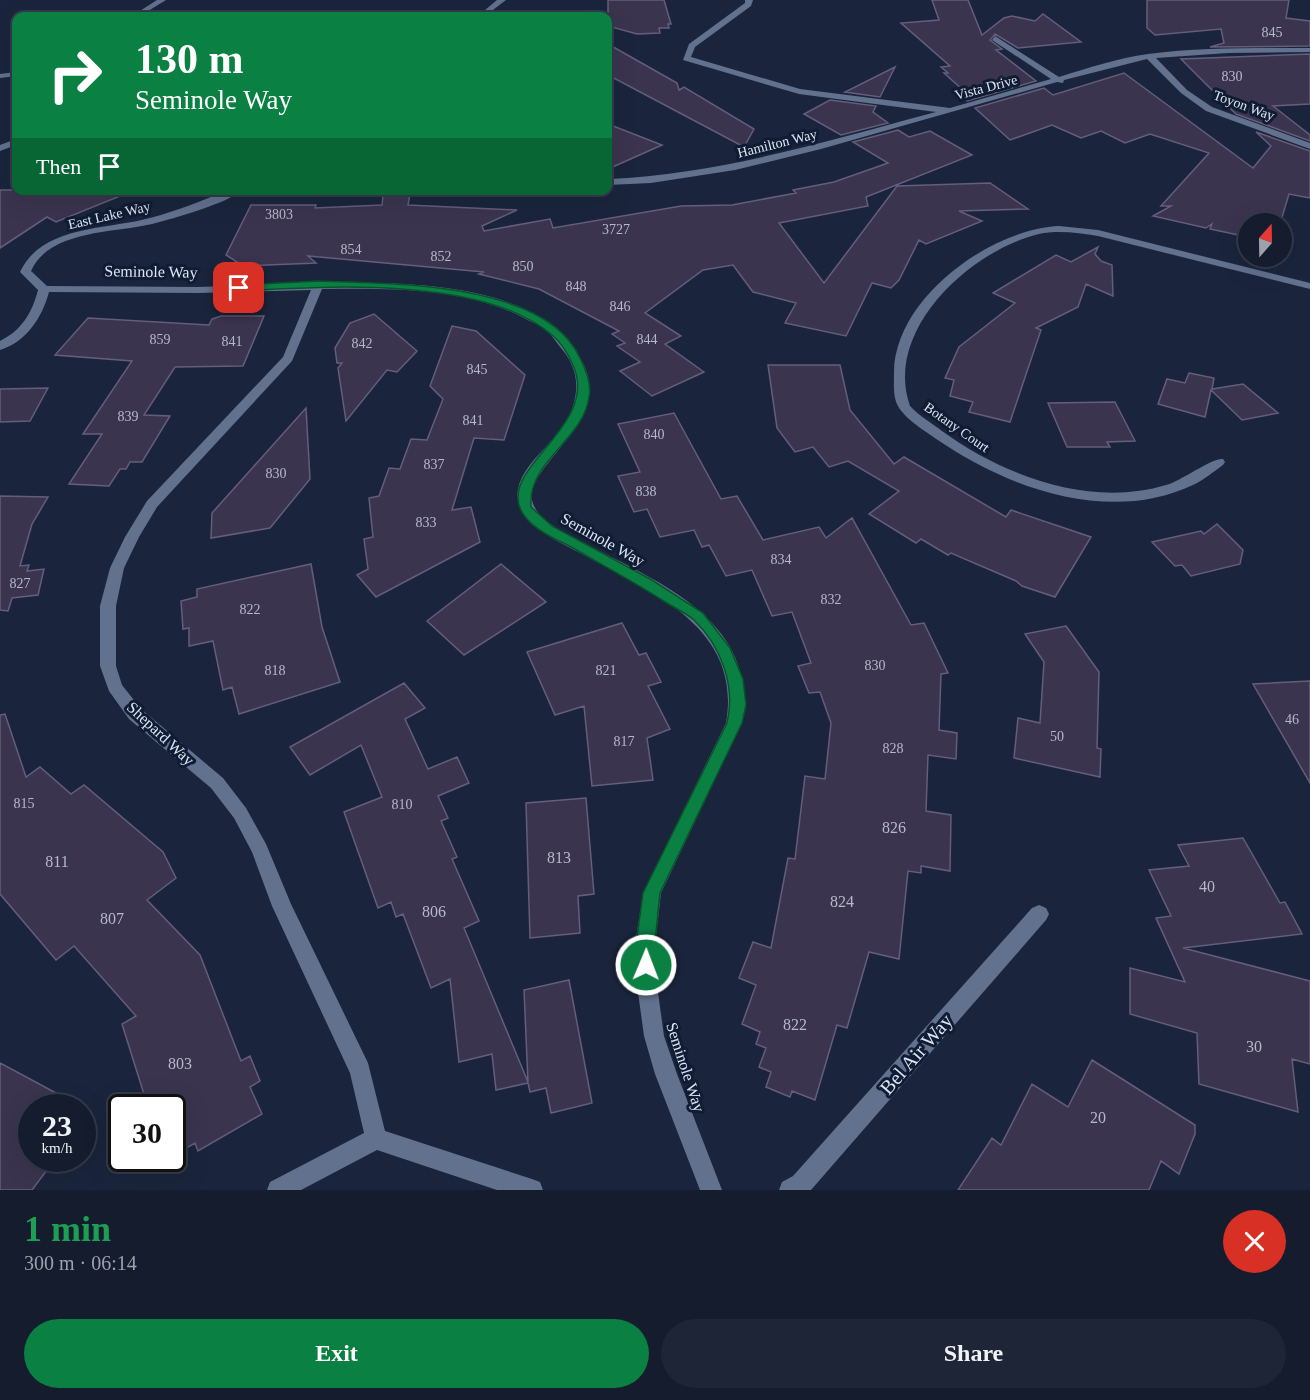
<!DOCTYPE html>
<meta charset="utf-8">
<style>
:root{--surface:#141c2e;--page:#1d2536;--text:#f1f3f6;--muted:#9da1aa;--line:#333a4a;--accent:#0b8043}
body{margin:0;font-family:"Times New Roman",serif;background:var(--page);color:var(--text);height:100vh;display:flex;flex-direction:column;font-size:22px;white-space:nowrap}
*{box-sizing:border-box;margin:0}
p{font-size:20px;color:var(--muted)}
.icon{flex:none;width:33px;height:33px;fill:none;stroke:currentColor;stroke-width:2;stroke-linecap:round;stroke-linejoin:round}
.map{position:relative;height:1190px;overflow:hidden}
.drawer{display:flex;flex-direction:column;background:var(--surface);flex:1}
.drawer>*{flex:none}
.top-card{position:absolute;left:12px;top:12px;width:600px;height:183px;border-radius:12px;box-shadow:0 6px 24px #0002,0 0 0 2px var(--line);background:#0b8043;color:#fff;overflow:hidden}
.needle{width:39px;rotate:20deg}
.tools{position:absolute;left:1238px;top:213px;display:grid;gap:12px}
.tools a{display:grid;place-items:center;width:54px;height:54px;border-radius:50%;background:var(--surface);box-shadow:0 6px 24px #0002,0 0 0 2px var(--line);font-size:30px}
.speed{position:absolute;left:18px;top:1094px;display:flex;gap:12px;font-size:30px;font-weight:700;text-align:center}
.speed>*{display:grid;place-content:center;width:78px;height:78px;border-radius:50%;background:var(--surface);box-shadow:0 6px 24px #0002,0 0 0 2px var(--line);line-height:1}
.speed small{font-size:15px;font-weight:400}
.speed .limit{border:3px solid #111;border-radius:9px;background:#fff;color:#111}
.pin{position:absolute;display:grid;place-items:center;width:51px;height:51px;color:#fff;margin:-26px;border-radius:12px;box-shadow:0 3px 9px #0006}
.me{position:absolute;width:66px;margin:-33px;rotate:1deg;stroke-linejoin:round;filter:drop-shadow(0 0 4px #0008)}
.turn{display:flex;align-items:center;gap:21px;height:126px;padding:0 24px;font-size:27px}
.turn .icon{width:78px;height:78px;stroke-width:2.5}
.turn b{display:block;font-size:42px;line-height:51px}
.then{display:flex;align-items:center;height:57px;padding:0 24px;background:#0003;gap:12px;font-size:22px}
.round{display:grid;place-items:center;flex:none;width:63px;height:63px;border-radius:32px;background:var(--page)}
.overview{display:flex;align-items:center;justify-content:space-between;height:102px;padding:0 24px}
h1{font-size:36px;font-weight:600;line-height:45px;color:#1e9e55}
.action{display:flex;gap:12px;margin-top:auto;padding:12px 24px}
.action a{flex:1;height:69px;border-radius:36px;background:var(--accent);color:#fff;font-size:24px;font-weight:600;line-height:69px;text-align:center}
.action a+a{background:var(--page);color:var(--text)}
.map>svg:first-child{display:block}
.building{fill:#3b344f;stroke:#645d7b;stroke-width:1.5}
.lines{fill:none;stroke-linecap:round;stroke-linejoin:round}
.minor{fill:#62718e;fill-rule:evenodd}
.route{fill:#0b8043;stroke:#07532c;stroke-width:1.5}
.labels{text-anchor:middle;stroke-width:6;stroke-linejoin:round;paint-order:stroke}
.number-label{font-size:14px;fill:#b4b9cc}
.far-street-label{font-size:14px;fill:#dce5f5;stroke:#101c33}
.street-label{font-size:16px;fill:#dce5f5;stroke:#101c33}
.near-number-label{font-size:16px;fill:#b4b9cc}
.near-street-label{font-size:20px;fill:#dce5f5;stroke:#101c33}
</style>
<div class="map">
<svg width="1310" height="1190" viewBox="0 0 1310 1190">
<rect width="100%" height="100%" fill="#1a253d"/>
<!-- building -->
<path class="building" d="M608 0H664L671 24H668L669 28H659L660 33 637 34 608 26Z
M932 0H968L982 35 1004 18 1012 16 1035 21 1043 14 1081 42 1018 48 995 34 990 40 1002 49 996 50 1036 81 967 101 955 90 964 91 944 73H948L941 67 950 66 901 23 939 20Z
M1147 0H1289L1286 18 1310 21V46L1210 47 1224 43 1221 29 1155 35 1147 28Z
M608 44 677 83 679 90 684 87 754 129 744 147 608 75Z
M1310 54V104L1273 106 1310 135V141L1236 114 1181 59Z
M895 67 880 97 845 92Z
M1124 73 1253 168 1271 146 1256 132 1310 151V198L1289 194 1280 224H1248V237L1210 229 1212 224 1206 228 1153 216 1171 206H1161L1209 153 1150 134 1125 143 1101 131 1081 138 1052 125 1010 140 975 108 1044 88 1053 95Z
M830 100 876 106 873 112 888 123 841 135 804 114Z
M608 124 662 145 608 169Z
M898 130 909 137 930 131 972 155 866 197 868 206 779 223 824 283 897 186 990 183 1028 209 959 211 982 221 926 244 919 240 899 280 891 288 872 283 846 336 785 323 796 303 753 292 733 265 703 270 645 313 681 336 665 344 704 372 652 396 620 371 640 362 617 346 625 343 612 334 619 331 539 289 479 274 484 272 308 256 316 263 243 266 226 255 251 205H316L315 208 382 205 383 196 410 194 408 205 517 210 482 226 484 231 550 219 553 228 681 206 732 205 796 193 793 190 834 182 888 163 853 142Z
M0 190H130V192L56 222 47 217 0 248Z
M1098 247 1095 254 1101 261 1112 265 1113 296 1086 284 1078 307 1036 328 1041 330 1010 422 969 412 973 402 950 396 954 380 945 378 959 347 1015 303 993 293 1056 255 1071 262Z
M374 314 417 351 397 372 387 370 346 421 338 368 342 363H337L335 348 350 323Z
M221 316H264L243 366 175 367 144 415 170 416 142 462H130L126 469H120L109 486 69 484 102 434H83L132 361 55 355 88 318 209 325 212 319Z
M452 326 476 331 525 375 504 440 474 438 452 510 471 507 480 542 376 597 357 575 368 569 364 539 373 537 369 498 379 496 389 468 400 469 411 439 427 440 443 399 430 386Z
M768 365H840L850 410 894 464 904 457 1006 517 1011 510 1091 537 1055 597 1022 586 1016 581 951 553 948 555 921 539 916 543 869 514 899 491 848 461 829 467 813 447 795 452 777 428Z
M1189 373 1214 378 1212 389 1243 384 1278 413 1242 420 1211 390 1205 417 1158 404 1167 379 1185 383Z
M48 388 30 421 0 422V389Z
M1115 402 1135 441 1107 442 1110 447H1067L1048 403Z
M306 408 310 479 270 528 211 538 212 513Z
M674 413 721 499 737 496 763 540 819 527 826 538 852 518 911 625 924 623 948 673 941 674 939 730 957 733 956 759 928 755 926 811 951 815 950 871 921 866V873L908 871 899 959 869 952 847 1028 837 1025 815 1100 792 1091 790 1097 766 1087 771 1072 759 1067 766 1048 756 1044 760 1032 742 1024 756 985 739 978 753 942 771 948 788 858 795 859 805 776 825 779 831 723 820 692 809 693 798 666 811 663 792 612 772 616 752 570 726 576 709 545 702 547 694 530 660 537 647 509 634 512 618 476 640 472 618 424Z
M0 496 48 497 32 524 20 566 29 565 27 571 44 569 38 595 12 598 8 611 0 610Z
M1217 524 1243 550 1240 564 1191 576 1182 565 1175 566 1152 542 1201 531 1204 534Z
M311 564 322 627 340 682 239 714 232 687 223 690 213 641 189 646V628L183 629 181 601 197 597V589Z
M501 564 546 602 464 655 427 621Z
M622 623 639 655 646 653 661 682 648 686 670 729 647 738 653 780 592 786 584 706 555 715 527 652Z
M1066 626 1099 672 1097 748 1101 749 1100 777 1014 758 1018 718 1040 723 1044 662 1025 634Z
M1310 681V783L1253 684Z
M404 683 425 708 405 719 428 769 457 757 469 783 438 796 448 818 441 821 457 857 452 859 479 921 464 928 528 1082 524 990 569 980 592 1103 551 1113 546 1088 530 1092 528 1083 496 1090 492 1054 459 1062 450 979 431 988 403 914 396 917 391 902 378 908 344 812 382 797 361 745 310 775 290 747Z
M5 714 26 777 40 767 71 794 84 785 163 852 176 878 147 900 200 955 241 1061 250 1056 260 1081 250 1087 262 1114 198 1151 195 1143 172 1156V1107H148L122 1024 136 1016 74 946 56 960 0 894V715Z
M586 798 594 894 578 896 580 933 530 938 526 803Z
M1243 838 1280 903 1285 902 1302 934 1183 948 1310 981V1064L1292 1059 1298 1112 1199 1084 1197 1033 1130 1014V968L1185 982 1156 918 1171 916 1149 870 1189 866 1178 845Z
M1092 1060 1195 1125V1134L1179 1174 1161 1161 1149 1190H958L992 1138 1001 1145 1032 1084 1068 1107Z
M0 1063 82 1107H32V1158H56L32 1190H0Z"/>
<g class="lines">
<!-- minor -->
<path class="minor" d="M157 0H166L140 16H132Z
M497 0H506L485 16H478Z
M745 0H753L751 6 695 47 691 57 800 89 950 108 1051 79 992 40 995 36 1059 77C1088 68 1118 58 1148 54 1201 47 1257 48 1310 48V52L1228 53 1156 58 1187 90 1212 107 1310 143V149L1206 111 1181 93 1147 59 1064 80 1063 83 1057 82 821 149 735 170 651 183 608 185V179C721 174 827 141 936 112L799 94 683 60 689 44 745 3Z
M16 72V76L0 78V74Z
M16 139V145L0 151V145Z
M229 190H243C225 204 175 218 152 224 114 233 49 230 31 271L47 286 198 287 314 283 319 281C335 286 364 283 382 283 439 285 503 291 552 324 560 329 567 340 573 348 633 420 505 470 537 511 549 527 572 536 590 546 662 584 759 622 742 723L661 893 655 945 657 985 664 1036 677 1074 722 1190H700L655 1074 644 1036 637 985 635 945 643 893 726 723C743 626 649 591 580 553 561 543 541 534 527 518 520 510 516 499 518 489 525 456 568 438 575 398 579 378 573 362 561 348 556 342 552 335 546 330 541 325 533 323 526 319 466 287 389 288 322 289L292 361 157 507 139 537 124 568 116 606V666L122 685 141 709 223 778 246 808 266 844 291 904 368 1063 385 1131 532 1179 540 1182 543 1190H497L377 1150 301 1190H267L270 1182 364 1133 350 1073 272 906 252 852 234 818 211 788 129 719 109 691 100 666V606L110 568 125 537 147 501 283 357 311 290 198 293 49 292C42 318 26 342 0 350V341C22 330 32 313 38 290L20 272C42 225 106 230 150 218 177 211 203 200 229 190Z
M1059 226 1098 230 1310 283V289L1098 236C1079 233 1058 230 1039 234 971 250 883 330 910 406 919 416 932 423 942 431 1004 476 1090 508 1166 485 1181 481 1213 457 1223 459L1225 462 1223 465C1213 472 1204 480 1193 485 1113 523 1016 491 947 446 934 437 905 420 898 406 893 397 894 385 894 375 892 300 990 229 1059 226Z
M1039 905 1046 908 1049 914 1046 920 811 1190H779L782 1182 793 1176 1032 908Z"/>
</g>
<!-- route -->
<path class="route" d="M319 281C391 284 545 281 580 358 586 370 592 384 589 397 583 441 527 461 531 507L552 526 652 580 703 613 730 648 743 679 746 705 742 723 660 893 652 971 646 974 639 971 636 945 643 893 727 723C736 686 721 646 694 620 686 613 675 608 667 603 636 583 604 566 573 548 558 540 538 532 527 519 485 472 602 430 573 365 568 354 562 343 552 335 483 276 326 286 239 291L234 288 239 285Z"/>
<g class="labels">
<!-- number labels -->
<g class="number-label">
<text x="1272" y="37">845</text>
<text x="1232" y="81">830</text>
<text x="279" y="219">3803</text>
<text x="616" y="234">3727</text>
<text x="351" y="254">854</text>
<text x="441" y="261">852</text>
<text x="523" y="271">850</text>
<text x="576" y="291">848</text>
<text x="620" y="311">846</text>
<text x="160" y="344">859</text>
<text x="647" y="344">844</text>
<text x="232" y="346">841</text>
<text x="362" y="348">842</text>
<text x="477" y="374">845</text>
<text x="128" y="421">839</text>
<text x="473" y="425">841</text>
<text x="654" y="439">840</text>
<text x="434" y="469">837</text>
<text x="276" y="478">830</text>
<text x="646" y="496">838</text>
<text x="426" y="527">833</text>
<text x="781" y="564">834</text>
<text x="20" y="588">827</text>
<text x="831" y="604">832</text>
<text x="250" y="614">822</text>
<text x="875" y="670">830</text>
<text x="275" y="675">818</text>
<text x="606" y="675">821</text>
<text x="1292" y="724">46</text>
<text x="1057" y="741">50</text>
<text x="624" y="746">817</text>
<text x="893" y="753">828</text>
<text x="24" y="808">815</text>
<text x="402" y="809">810</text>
</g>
<!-- far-street labels -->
<g class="far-street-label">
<text transform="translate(986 87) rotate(-15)" y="5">Vista Drive</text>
<text transform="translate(1244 105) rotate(20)" y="5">Toyon Way</text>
<text transform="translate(777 143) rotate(-14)" y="5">Hamilton Way</text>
<text transform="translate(109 215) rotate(-13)" y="5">East Lake Way</text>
<text transform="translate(957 427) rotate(35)" y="5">Botany Court</text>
</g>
<!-- street labels -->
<g class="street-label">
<text transform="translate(151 271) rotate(1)" y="6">Seminole Way</text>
<text transform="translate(603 539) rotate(29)" y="6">Seminole Way</text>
<text transform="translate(161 733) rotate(43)" y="6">Shepard Way</text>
<text transform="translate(686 1067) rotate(72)" y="6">Seminole Way</text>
</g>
<!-- near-number labels -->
<g class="near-number-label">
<text x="894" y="833">826</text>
<text x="559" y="863">813</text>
<text x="57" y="867">811</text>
<text x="1207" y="892">40</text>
<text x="842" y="907">824</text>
<text x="434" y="917">806</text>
<text x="112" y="924">807</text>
<text x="795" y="1030">822</text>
<text x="1254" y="1052">30</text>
<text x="180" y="1069">803</text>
<text x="1098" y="1123">20</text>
</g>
<!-- near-street labels -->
<g class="near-street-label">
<text transform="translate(916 1054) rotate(-49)" y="7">Bel Air Way</text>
</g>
</g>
</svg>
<div class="tools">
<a><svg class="needle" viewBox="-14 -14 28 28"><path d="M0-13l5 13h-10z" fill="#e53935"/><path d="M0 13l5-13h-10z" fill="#9da1aa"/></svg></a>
</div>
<div class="speed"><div>23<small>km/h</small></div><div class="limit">30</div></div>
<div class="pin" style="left:239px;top:288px;background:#d93025"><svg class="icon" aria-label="arrive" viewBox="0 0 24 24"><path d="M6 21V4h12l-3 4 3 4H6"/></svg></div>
<svg class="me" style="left:646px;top:965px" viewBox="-20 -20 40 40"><circle r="17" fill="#0b8043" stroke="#fff" stroke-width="3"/><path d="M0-11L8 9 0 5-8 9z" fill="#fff"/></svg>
<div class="top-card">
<div class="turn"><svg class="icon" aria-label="right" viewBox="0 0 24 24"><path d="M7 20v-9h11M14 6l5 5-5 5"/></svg><div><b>130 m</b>Seminole Way</div></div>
<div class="then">Then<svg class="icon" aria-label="arrive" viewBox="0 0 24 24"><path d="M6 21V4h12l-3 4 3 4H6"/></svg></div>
</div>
</div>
<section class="drawer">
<div class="overview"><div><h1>1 min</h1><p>300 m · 06:14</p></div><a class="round" style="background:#d93025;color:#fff"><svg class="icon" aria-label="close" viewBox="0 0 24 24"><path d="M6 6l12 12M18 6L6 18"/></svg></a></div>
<div class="action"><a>Exit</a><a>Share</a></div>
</section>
